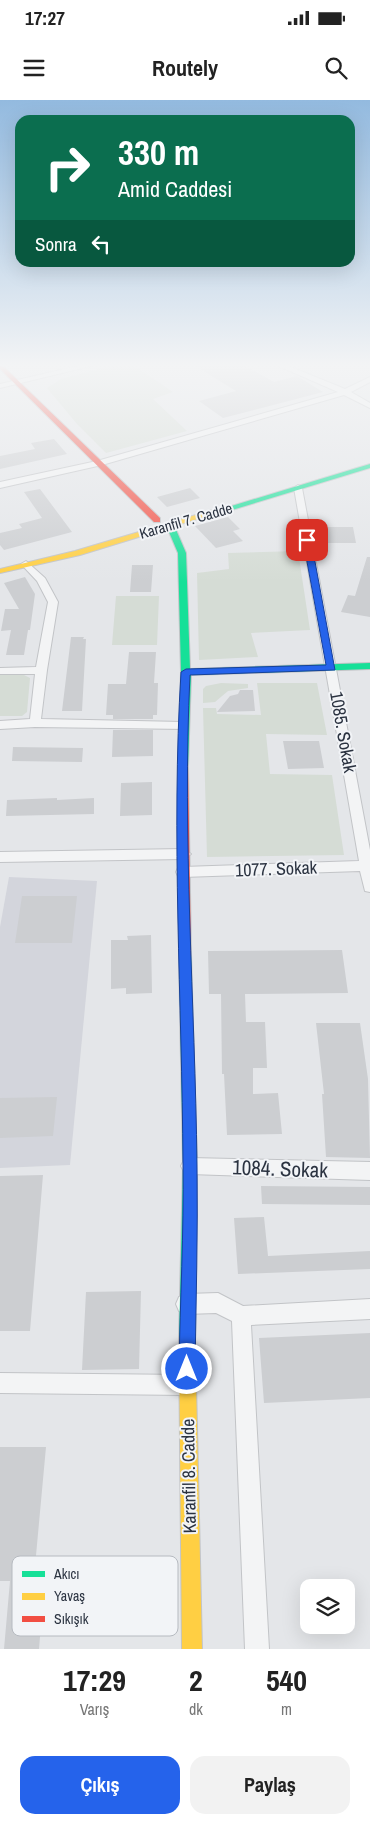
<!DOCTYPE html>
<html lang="tr">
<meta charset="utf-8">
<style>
:root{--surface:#fff;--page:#f2f2f2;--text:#222;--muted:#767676;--accent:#2563eb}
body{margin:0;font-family:"Archivo Narrow",sans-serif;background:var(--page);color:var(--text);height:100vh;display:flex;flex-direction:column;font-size:19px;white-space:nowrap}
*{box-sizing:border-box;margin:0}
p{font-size:16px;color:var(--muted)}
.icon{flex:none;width:28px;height:28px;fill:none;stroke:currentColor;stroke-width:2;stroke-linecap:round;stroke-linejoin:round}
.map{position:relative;height:1549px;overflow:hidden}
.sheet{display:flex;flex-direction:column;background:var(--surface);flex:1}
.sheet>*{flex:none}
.banner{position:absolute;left:15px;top:15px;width:340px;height:152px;border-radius:15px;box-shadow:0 5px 20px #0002;background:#0b6e4f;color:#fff;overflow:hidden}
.fabs{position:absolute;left:300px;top:1479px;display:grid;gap:10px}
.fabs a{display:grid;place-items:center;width:55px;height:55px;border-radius:10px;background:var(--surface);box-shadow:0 5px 20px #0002;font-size:25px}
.pin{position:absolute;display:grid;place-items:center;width:42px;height:42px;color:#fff;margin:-21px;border-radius:10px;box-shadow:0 2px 8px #0006}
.me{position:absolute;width:55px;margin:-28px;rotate:0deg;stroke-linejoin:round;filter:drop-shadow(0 0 4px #0008)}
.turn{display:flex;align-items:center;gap:18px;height:105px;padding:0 20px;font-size:22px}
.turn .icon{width:65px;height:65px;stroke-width:2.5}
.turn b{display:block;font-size:35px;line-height:42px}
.then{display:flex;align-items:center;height:48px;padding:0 20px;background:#0003;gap:10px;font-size:19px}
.eta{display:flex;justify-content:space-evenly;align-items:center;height:85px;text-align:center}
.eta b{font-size:30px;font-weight:700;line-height:35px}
.cta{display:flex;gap:10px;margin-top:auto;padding:10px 20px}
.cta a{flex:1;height:58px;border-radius:15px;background:var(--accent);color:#fff;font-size:20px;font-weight:700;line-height:58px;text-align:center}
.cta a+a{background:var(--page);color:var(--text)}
.status{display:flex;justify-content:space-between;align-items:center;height:35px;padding:0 25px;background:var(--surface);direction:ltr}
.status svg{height:14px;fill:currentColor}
header{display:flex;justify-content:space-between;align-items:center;height:65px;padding:0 20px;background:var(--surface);font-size:22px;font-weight:700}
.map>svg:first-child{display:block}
.built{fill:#d3d5dc}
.green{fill:#d5dcd5}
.building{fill:#ccced1}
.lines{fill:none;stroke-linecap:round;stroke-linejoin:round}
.street-casing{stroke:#c2c4c7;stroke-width:2}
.fast-casing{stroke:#c2c4c7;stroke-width:2}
.slow-casing{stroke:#c2c4c7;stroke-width:2}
.jam-casing{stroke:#c2c4c7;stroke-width:2}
.street{fill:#f3f4f5;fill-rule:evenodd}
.fast{fill:#16e098;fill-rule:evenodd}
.slow{fill:#ffcf43;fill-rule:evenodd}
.jam{fill:#f24e42;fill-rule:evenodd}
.route{fill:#2563eb;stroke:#184099}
.labels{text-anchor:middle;stroke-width:4;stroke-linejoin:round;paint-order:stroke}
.far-street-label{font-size:15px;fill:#2b3341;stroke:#f2f4f7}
.street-label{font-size:18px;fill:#2b3341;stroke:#f2f4f7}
.near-street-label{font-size:21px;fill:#2b3341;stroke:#f2f4f7}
.key{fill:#f2f4f7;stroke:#b6bac0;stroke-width:1}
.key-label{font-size:14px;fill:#2b3341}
</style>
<div class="status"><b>17:27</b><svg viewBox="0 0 49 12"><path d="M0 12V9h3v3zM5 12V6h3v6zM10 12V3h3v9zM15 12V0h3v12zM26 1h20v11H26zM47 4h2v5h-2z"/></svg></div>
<header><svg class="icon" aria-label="menu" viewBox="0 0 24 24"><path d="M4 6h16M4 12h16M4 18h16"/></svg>Routely<svg class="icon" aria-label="search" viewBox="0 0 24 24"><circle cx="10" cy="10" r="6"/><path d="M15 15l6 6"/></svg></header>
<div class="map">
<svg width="370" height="1549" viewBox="0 0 370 1549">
<rect width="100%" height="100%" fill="#e4e6e9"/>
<!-- built -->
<path class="built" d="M9 777 97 781 70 1065 0 1068V827Z"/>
<!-- green -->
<path class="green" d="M114 265H133L173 292 153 299 187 331 106 353 77 324 47 288 61 279Z
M298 451 310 530 251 533 258 557 199 560 197 473 229 469 228 453Z
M116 496H159L157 545H112Z
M22 574 30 578 27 612 22 616H0V575Z
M221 583 248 584V588L228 591 215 602 203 603V589L206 586Z
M257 583H317L327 635 266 634 270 674 332 675 344 755 207 757 203 608H216L217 614 261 615Z"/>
<!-- building -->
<path class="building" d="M194 265H244L274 282 297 276 323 292 223 318 199 301 236 291Z
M54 339 67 354 0 369V356L35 349 31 343Z
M190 388 200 398 167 407 157 397Z
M40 389 72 432 4 450 0 445V433L22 428 19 424 42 418 24 392Z
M228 417 240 429 233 431 243 441 216 448 195 426Z
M324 427H353L356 443H327Z
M367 457H370V517L341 512 348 495 355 496Z
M132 465H153L151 492H130Z
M25 477 35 494 30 530H28L24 555H6L11 530 1 531 5 509H19L4 483Z
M71 537H84L83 539H86L82 611H62Z
M129 552H156L154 583H158L157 615H153V619H113V615H106L108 584H126Z
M240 590H253L255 611 217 612 230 596 238 594Z
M113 630H153V656L112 657Z
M283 641H319L324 668 288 669Z
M13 647 83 648 82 662 12 661Z
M152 682V715L120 716 121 683Z
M57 698V700L94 698V714L6 716 7 700Z
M22 796H77L72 843H15Z
M151 835 152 893 126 894V888L111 889V840H128L127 836Z
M342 850 348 893 245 894 246 922H265L267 968H253V994L278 993 282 1034 227 1035 224 974H222L221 894H209L208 851Z
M316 923H360L368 979 370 1058 326 1057 322 994H324Z
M57 997 53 1036 0 1038V998Z
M43 1075 30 1231H0V1076Z
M261 1086 370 1087V1105L262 1104Z
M264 1117 268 1156 370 1151V1169L238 1174 234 1118Z
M141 1191 139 1269 82 1270 86 1192Z
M370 1233V1298L264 1303 259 1238Z
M0 1347H46L33 1488H44L39 1549H4L10 1481H0Z"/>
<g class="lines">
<defs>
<path id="street" d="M82 265H95L0 288V284Z
M276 265H286L345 289 370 277V282L351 292 370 303V308L344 295 102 365 0 388V382L97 361 338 292Z
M298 385 302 388 370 750V792L365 791 360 771 183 777 178 776 176 772 178 768 183 767 359 761 294 388Z
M26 461 45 478 58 502 47 570 41 619 183 622 189 626 187 629 35 627 0 629V621L30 619 35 574H0V568L36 567 48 502 37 481 21 464Z
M184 749 191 754 184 759 0 762V752Z
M190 1058 370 1062V1080L190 1074 184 1072 181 1066 184 1060Z
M218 1193 243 1206 370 1199V1219L251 1225 269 1549H245L232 1221 216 1213 186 1214 179 1211 176 1204 179 1197 186 1194Z
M0 1273 187 1275 194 1278 197 1285 194 1292 187 1295 0 1293Z"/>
<path id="fast" d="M370 364V368L232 410 225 408Z
M167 423 174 425 186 453 190 569 370 563V569L191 575 188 666 187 668H179L178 666 181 572 178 453 166 425Z
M185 850 189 851 191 855 197 1066 195 1239 193 1245 187 1247 181 1245 179 1239 183 1066 179 855 181 851Z"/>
<path id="slow" d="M226 406 233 408 80 455 0 473V469L75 451Z
M187 1231 193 1233 195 1239 202 1549H182L179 1239 181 1233Z"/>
<path id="jam" d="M0 265H2L160 418V422H154L0 269Z
M183 663 188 666 191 855 189 859 185 860 181 859 179 855 178 666Z"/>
</defs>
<!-- street casing -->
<use href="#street" class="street-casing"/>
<!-- fast casing -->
<use href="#fast" class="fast-casing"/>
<!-- slow casing -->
<use href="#slow" class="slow-casing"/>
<!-- jam casing -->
<use href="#jam" class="jam-casing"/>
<!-- street -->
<use href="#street" class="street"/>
<!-- fast -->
<use href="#fast" class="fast"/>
<!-- slow -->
<use href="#slow" class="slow"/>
<!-- jam -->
<use href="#jam" class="jam"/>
</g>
<!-- sky -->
<linearGradient id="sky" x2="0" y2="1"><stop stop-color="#93badf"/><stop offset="0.55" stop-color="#f3f4f5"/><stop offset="1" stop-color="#f3f4f5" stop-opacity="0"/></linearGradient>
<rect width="370" height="482" fill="url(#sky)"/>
<!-- route -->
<path class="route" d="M307 438 311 440 335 570 190 575C182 738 195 902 197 1065 198 1133 196 1201 195 1269L193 1274 187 1277 181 1274 179 1269C180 1201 184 1132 183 1064 182 900 171 736 181 572L186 569 326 565 303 440Z"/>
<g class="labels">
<!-- far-street labels -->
<g class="far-street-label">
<text transform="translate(186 421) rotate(-16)" y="5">Karanfil 7. Cadde</text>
</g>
<!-- street labels -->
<g class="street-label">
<text transform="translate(343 632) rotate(80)" y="6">1085. Sokak</text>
<text transform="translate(276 769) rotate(-2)" y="6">1077. Sokak</text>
<text transform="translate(189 1376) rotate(-91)" y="6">Karanfil 8. Cadde</text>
</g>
<!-- near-street labels -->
<g class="near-street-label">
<text transform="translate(280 1069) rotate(2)" y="7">1084. Sokak</text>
</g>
</g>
<!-- legend -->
<rect x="12" y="1456" width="166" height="80" rx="8" class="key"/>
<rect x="22" y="1471" width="23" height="6" fill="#16e098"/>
<rect x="22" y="1493" width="23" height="7" fill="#ffcf43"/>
<rect x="22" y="1516" width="23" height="6" fill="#f24e42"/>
<g class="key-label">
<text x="54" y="1479">Akıcı</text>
<text x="54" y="1501">Yavaş</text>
<text x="54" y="1524">Sıkışık</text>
</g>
</svg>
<div class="fabs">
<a><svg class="icon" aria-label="layers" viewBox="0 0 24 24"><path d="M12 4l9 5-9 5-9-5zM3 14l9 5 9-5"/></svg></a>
</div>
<div class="pin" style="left:307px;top:440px;background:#d93025"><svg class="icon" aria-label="arrive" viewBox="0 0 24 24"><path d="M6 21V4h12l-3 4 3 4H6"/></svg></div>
<svg class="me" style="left:187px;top:1269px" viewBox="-20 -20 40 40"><circle r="17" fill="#2563eb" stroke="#fff" stroke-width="3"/><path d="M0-11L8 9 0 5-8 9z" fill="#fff"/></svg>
<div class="banner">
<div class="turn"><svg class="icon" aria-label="right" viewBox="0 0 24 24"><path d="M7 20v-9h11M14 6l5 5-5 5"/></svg><div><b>330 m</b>Amid Caddesi</div></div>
<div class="then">Sonra<svg class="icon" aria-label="left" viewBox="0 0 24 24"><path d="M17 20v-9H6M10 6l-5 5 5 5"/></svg></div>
</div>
</div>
<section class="sheet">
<div class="eta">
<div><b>17:29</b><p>Varış</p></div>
<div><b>2</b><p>dk</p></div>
<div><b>540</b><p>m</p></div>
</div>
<div class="cta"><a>Çıkış</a><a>Paylaş</a></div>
</section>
